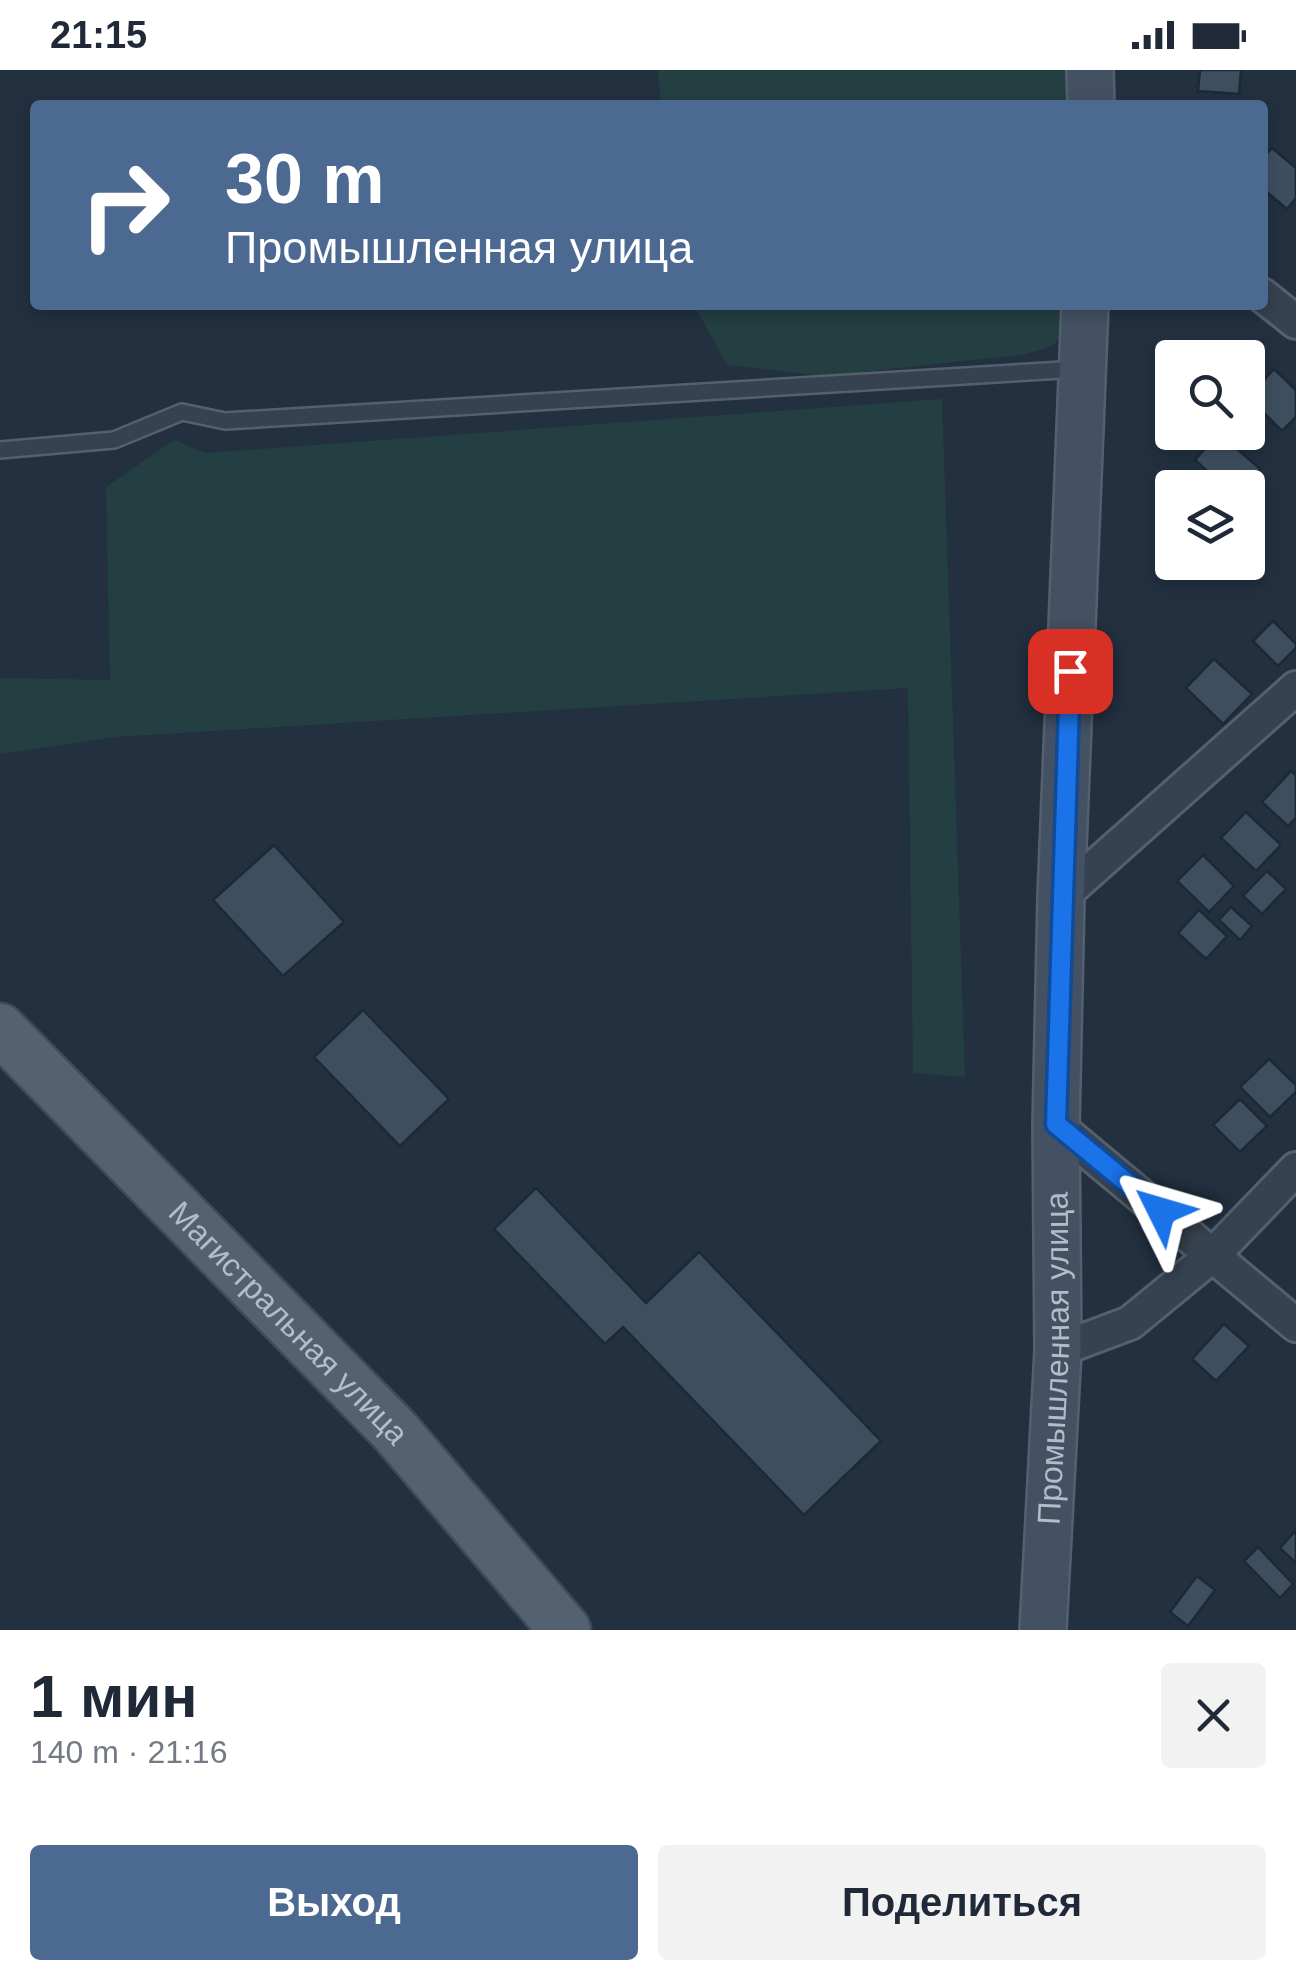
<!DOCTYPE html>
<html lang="ru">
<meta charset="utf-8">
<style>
:root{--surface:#fff;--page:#f2f2f3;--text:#1f2937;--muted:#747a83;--accent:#4c6a91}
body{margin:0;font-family:Arial,sans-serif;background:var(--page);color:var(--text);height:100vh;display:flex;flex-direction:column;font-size:38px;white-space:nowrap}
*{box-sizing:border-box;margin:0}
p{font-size:32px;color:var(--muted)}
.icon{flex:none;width:55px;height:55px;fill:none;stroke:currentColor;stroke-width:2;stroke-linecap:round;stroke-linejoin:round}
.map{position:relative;height:1560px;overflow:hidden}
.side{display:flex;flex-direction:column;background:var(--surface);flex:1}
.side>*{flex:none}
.hud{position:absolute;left:30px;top:30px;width:1238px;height:210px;border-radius:10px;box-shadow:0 5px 15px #0003;background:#4c6a91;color:#fff;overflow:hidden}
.tools{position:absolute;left:1155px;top:270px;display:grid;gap:20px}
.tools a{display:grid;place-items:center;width:110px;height:110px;border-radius:10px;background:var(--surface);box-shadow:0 5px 15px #0003;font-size:50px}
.pin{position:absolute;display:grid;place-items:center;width:85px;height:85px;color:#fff;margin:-42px;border-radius:20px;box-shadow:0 5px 15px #0006}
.me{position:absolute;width:110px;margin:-55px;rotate:310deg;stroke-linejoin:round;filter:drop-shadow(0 0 8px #0008)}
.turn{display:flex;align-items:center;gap:35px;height:210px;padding:0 30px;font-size:45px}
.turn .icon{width:130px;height:130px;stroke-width:2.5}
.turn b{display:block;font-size:70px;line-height:85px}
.round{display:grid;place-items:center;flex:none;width:105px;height:105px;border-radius:10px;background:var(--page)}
.summary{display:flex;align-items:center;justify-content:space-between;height:170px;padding:0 30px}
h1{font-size:60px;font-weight:800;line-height:75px}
.primary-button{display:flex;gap:20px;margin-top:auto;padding:20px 30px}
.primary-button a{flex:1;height:115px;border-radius:10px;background:var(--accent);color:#fff;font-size:40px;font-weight:800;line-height:115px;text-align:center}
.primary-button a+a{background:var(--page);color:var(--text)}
.status{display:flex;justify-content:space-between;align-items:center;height:70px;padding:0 50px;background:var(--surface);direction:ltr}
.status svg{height:28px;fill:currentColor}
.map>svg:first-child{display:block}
.green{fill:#243f41}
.building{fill:#3d4f5f;stroke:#1d2936;stroke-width:2.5}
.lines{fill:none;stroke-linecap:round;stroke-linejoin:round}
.lane-casing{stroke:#54606d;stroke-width:20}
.street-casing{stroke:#54606d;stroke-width:38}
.secondary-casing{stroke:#54606d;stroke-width:50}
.primary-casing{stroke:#3f4b58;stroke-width:55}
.lane{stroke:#36424f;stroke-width:15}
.street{stroke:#36424f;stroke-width:32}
.secondary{stroke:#445163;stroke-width:45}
.primary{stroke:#546170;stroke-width:50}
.route-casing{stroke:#114b97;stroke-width:25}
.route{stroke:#1a73e8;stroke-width:18}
.labels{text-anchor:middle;stroke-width:9;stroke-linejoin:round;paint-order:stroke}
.street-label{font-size:32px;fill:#b2bdca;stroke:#1b2734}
</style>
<div class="status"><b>21:15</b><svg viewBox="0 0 49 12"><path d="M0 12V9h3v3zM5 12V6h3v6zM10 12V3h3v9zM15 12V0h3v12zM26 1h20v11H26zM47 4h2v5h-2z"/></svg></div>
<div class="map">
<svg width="1296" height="1560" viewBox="0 0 1296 1560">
<rect width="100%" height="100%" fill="#223040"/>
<!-- green -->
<path class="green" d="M658 0H1073V35H661Z
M694 235H1066C1064 274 1059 276 1021 285L825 306 727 295Z
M942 329 965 1007 913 1003 908 618 116 667 0 684V608L110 610 106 417 174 370 205 383Z"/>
<!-- building -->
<path class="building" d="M1200 0H1241L1239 24 1198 21Z
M1272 78 1296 98V128L1287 139 1262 118V89Z
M1274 299 1296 320V347L1282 361 1248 327Z
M1219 363 1260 399 1244 418H1226L1195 390Z
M1273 551 1296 574V578L1278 596 1253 571Z
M1214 589 1252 624 1223 654 1186 618Z
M1291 701 1296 705V748L1288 756 1262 732Z
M1246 742 1281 775 1256 801 1221 768Z
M274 775 344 852 283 906 213 830Z
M1203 785 1234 816 1209 842 1177 811Z
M1267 801 1286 819 1262 844 1243 826Z
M1231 837 1252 856 1240 870 1219 850Z
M1199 840 1227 866 1206 889 1178 863Z
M363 940 449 1029 400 1076 314 987Z
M1269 989 1296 1015V1022L1270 1047 1240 1017Z
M1240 1029 1267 1056 1240 1082 1213 1055Z
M536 1118 646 1233 699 1182 881 1371 804 1445 623 1257 605 1274 494 1159Z
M1224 1254 1249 1276 1216 1311 1192 1289Z
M1296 1460V1493L1280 1478Z
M1258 1477 1293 1514 1280 1528 1244 1491Z
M1197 1506 1215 1520 1188 1556 1170 1542Z"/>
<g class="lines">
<defs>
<path id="lane" d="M0 380 114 370 182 342 225 351 1079 299"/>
<path id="street" d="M1262 225 1296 252
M1061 827 1296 618
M1056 1055 1296 1255
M1058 1280 1130 1253 1213 1185 1296 1099"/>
<g id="secondary">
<path d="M1090 0 1091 35"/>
<path id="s1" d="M1043 1560 1058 1280 1056 1055 1061 827 1085 235"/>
</g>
<g id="primary">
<path id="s2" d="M0 959 395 1361 565 1560"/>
</g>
</defs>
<!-- lane casing -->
<use href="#lane" class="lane-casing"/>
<!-- street casing -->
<use href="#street" class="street-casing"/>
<!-- secondary casing -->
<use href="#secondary" class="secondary-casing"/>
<!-- primary casing -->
<use href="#primary" class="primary-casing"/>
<!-- lane -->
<use href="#lane" class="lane"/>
<!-- street -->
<use href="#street" class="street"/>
<!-- secondary -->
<use href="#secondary" class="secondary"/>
<!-- primary -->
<use href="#primary" class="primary"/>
</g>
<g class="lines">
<defs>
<path id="route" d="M1070 601 1056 1054 1161 1141"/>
</defs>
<!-- route casing -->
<use href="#route" class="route-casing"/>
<!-- route -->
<use href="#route" class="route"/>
</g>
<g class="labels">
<!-- street labels -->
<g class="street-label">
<text dy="11" stroke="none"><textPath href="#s2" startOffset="412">Магистральная улица</textPath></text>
<text dy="11" stroke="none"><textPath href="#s1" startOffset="272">Промышленная улица</textPath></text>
</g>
</g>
</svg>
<div class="tools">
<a><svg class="icon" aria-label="search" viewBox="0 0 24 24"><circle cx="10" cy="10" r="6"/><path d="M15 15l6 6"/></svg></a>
<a><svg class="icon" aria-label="layers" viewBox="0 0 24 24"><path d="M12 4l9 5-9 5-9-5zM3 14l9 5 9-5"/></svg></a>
</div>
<div class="pin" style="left:1070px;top:601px;background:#d93025"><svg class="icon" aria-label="arrive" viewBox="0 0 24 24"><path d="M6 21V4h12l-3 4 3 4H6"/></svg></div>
<svg class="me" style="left:1161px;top:1141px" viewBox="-20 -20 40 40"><path d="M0-17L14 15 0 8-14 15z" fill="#1a73e8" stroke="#fff" stroke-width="4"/></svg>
<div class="hud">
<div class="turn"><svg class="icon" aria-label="right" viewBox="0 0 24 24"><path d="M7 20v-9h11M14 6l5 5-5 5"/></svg><div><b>30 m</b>Промышленная улица</div></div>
</div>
</div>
<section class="side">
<div class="summary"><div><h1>1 мин</h1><p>140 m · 21:16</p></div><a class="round"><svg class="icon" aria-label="close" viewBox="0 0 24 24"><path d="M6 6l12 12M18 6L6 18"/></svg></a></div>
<div class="primary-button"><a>Выход</a><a>Поделиться</a></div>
</section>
